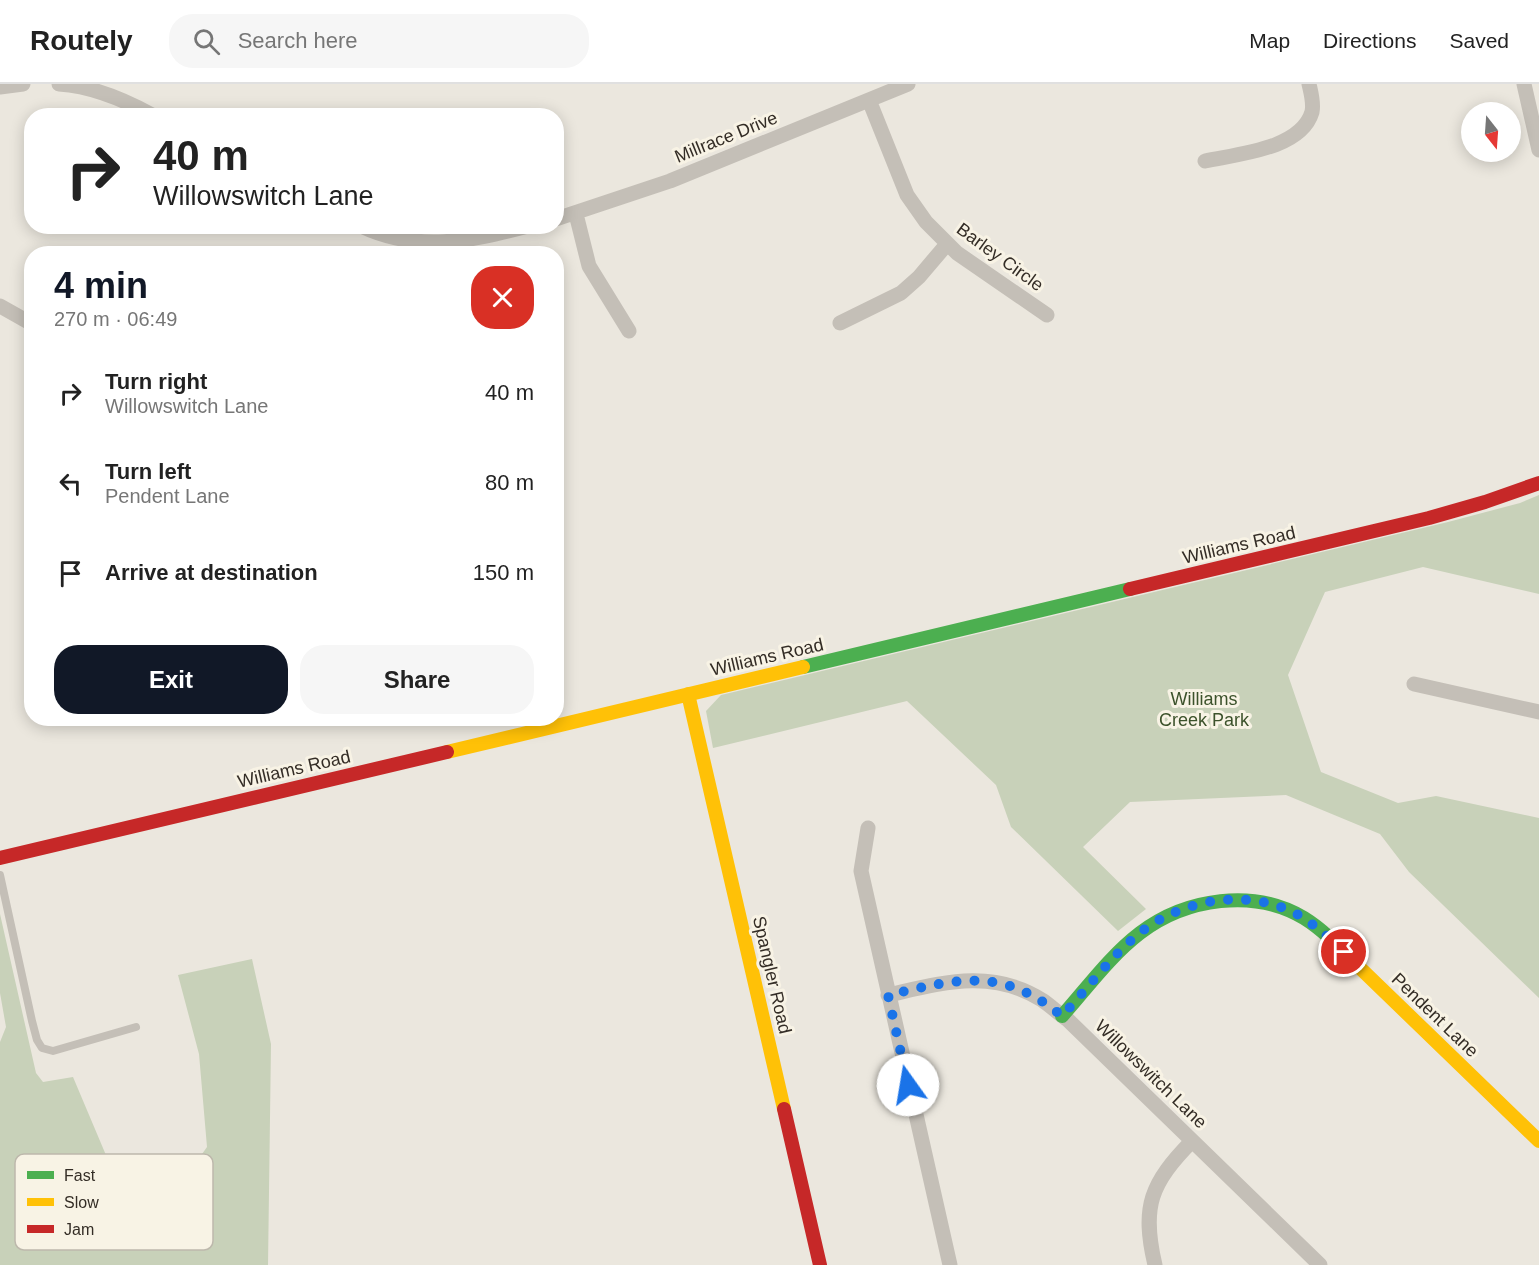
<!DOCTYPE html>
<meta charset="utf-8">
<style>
:root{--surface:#fff;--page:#f6f6f6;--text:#222;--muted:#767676;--line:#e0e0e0;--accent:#111827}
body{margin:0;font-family:Arial,sans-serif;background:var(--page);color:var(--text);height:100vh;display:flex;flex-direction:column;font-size:22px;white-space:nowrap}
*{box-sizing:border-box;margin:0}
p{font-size:20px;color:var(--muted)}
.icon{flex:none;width:33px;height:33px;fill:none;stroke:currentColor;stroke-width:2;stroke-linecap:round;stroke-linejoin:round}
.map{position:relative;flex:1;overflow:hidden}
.sheet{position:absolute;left:24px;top:162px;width:540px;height:480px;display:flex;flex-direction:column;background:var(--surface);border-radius:24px;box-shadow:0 3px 15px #0003}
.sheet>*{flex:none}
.banner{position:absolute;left:24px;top:24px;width:540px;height:126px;border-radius:24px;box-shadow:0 3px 15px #0003;background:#fff;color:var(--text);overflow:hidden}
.needle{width:39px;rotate:163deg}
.fabs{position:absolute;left:1461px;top:18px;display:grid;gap:12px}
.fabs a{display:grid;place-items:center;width:60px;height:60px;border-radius:50%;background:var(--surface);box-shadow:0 3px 15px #0003;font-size:30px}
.pin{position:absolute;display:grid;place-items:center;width:51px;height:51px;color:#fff;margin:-26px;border:3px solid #fff;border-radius:50%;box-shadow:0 2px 6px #0007}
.me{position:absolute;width:66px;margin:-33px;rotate:347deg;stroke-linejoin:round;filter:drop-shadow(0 0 4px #0008)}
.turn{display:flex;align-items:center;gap:21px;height:126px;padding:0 30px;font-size:27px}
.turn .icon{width:78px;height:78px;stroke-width:2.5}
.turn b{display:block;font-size:42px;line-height:51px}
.round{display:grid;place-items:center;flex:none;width:63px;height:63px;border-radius:24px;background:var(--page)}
.head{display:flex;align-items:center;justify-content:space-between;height:102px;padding:0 30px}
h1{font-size:36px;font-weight:700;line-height:45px;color:var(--accent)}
.primary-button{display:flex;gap:12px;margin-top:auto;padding:12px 30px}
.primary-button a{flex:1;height:69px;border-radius:24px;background:var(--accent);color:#fff;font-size:24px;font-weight:700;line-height:69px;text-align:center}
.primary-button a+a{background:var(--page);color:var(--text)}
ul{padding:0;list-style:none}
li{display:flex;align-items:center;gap:18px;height:90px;padding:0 30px}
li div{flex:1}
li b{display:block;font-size:22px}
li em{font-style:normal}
header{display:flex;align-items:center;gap:36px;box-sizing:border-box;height:84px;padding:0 30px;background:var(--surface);border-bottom:2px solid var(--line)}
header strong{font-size:28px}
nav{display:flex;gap:33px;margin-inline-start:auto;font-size:21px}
.search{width:420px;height:54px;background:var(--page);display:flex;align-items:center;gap:15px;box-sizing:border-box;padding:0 21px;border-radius:24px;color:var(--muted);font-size:22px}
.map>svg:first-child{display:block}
.green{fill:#c8d1b9}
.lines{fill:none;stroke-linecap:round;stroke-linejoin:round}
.lane{stroke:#c4bfb7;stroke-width:8}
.street{stroke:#c4bfb7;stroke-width:15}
.fast{stroke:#4caf50;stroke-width:14}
.slow{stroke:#ffc107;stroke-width:14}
.jam{stroke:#c62828;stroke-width:14}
.route{stroke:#1a73e8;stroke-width:10;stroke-dasharray:0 18}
.labels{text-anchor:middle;stroke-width:6;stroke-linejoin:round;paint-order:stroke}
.street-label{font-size:18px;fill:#342d26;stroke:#f8f3e5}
.park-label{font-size:18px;fill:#3c522b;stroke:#f8f3e5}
.key{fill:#f8f3e5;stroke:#bdb8ac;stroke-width:1.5}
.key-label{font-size:16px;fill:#342d26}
</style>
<header>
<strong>Routely</strong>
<div class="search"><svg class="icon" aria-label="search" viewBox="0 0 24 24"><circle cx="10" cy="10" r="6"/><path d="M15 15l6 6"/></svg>Search here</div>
<nav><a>Map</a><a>Directions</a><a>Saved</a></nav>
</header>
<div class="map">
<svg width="1539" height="1181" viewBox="0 0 1539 1181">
<rect width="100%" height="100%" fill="#ebe7de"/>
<!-- green -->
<path class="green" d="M1539 411V510L1423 483 1325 508 1288 591 1321 688 1398 719 1436 712 1539 734V914L1409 788 1380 750 1286 711 1130 718 1083 763 1146 825 1118 847 1011 743 996 701 907 617 713 664 706 627 721 611 1448 438 1520 419Z
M0 830 36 989 43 998 73 993 130 1128 148 1123 180 1101 207 1063 199 970 178 891 252 875 271 960 268 1181H0V958L6 943 0 909Z"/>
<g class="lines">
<!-- lane -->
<path class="lane" d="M0 791 32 937 37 956 42 964 53 967 136 943"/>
<!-- street -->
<path class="street" d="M59 0C93 2 125 16 154 32
M1524 0 1539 66
M0 3 23 0
M869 16 907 111 926 138 957 169 1047 231
M1205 77C1238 70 1301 65 1312 28 1314 19 1311 9 1309 0
M576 130 589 182 629 247
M556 135 670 97 908 0
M361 142C418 169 470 157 528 142
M0 222 32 240
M840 239 901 209 919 193 947 160
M1414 600 1539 628
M868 744 861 787 950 1181
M888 911C942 899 991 884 1042 916 1051 922 1059 930 1068 936L1320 1181
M1155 1181C1141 1122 1151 1099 1192 1057"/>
<!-- fast -->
<path class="fast" d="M803 583 1130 505
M1062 932C1087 904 1110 872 1140 849 1186 814 1254 804 1304 834 1325 847 1342 866 1359 883"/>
<!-- slow -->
<path class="slow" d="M688 610 784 1025
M447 668 803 583
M1359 883 1539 1057"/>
<!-- jam -->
<path class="jam" d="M1130 505 1429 434 1485 418 1539 399
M0 774 447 668
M784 1025 820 1181"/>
</g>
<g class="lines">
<!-- route -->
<path class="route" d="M908 1001 888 911C959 895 1001 882 1062 932 1088 904 1112 871 1141 848 1185 814 1252 803 1302 833 1317 843 1331 855 1344 868"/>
</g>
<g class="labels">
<!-- street labels -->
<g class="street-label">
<text transform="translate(726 53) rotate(-22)" y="6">Millrace Drive</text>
<text transform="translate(1000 173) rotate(36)" y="6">Barley Circle</text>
<text transform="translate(1239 461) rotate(-13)" y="6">Williams Road</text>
<text transform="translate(767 573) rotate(-13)" y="6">Williams Road</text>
<text transform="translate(294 685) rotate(-13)" y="6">Williams Road</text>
<text transform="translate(772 891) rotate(77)" y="6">Spangler Road</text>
<text transform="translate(1435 931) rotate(44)" y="6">Pendent Lane</text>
<text transform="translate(1151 990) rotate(44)" y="6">Willowswitch Lane</text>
</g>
<!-- park labels -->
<g class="park-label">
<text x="1204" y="621">Williams<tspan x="1204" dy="21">Creek Park</tspan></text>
</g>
</g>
<!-- legend -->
<rect x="15" y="1070" width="198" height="96" rx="9" class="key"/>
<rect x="27" y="1087" width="27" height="8" fill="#4caf50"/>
<rect x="27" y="1114" width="27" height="8" fill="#ffc107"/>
<rect x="27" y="1141" width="27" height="8" fill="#c62828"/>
<g class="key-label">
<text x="64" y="1097">Fast</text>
<text x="64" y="1124">Slow</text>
<text x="64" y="1151">Jam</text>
</g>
</svg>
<div class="fabs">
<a><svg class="needle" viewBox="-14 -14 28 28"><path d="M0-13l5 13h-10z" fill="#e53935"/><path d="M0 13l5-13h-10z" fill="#767676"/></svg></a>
</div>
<div class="pin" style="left:1344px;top:868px;background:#d93025"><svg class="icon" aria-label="arrive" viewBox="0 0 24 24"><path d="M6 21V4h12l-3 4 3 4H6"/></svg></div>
<svg class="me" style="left:908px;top:1001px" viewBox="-20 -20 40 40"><circle r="19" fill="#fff"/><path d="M0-13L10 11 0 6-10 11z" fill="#1a73e8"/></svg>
<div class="banner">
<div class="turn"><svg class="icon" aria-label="right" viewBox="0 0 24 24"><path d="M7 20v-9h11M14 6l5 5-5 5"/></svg><div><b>40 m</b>Willowswitch Lane</div></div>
</div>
<section class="sheet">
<div class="head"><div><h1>4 min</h1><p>270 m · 06:49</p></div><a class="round" style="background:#d93025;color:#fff"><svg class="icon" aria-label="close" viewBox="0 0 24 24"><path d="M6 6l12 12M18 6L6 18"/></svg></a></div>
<ul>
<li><svg class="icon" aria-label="right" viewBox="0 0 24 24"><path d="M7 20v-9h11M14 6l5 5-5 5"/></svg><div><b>Turn right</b><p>Willowswitch Lane</p></div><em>40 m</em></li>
<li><svg class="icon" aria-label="left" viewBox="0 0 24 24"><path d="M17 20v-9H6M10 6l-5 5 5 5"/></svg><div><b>Turn left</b><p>Pendent Lane</p></div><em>80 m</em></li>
<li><svg class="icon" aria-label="arrive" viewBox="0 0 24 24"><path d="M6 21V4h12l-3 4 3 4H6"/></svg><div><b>Arrive at destination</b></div><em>150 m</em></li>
</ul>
<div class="primary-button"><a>Exit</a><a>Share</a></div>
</section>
</div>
